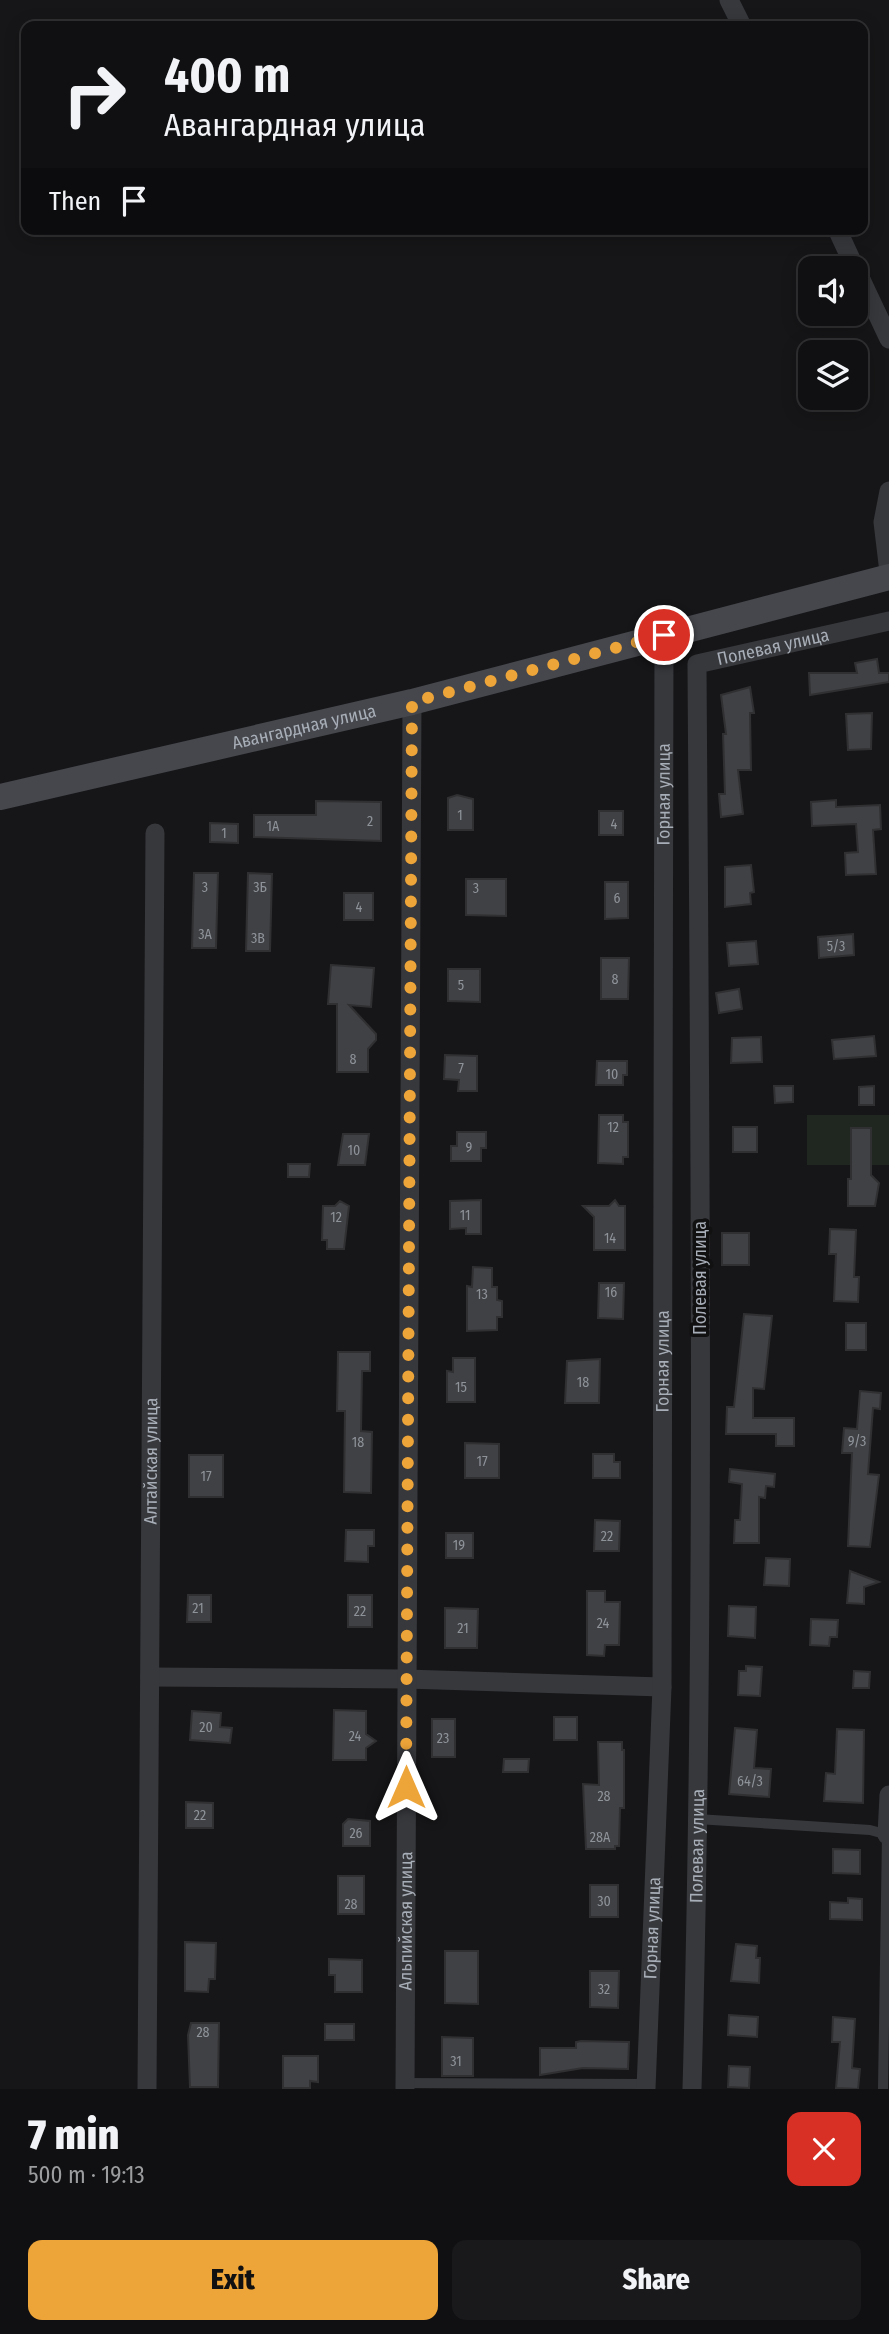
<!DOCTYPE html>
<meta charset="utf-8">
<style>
:root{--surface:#101012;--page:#19191b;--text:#f1f3f6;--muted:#9c9d9f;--line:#303032;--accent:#eda439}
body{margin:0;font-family:"Fira Sans Condensed",sans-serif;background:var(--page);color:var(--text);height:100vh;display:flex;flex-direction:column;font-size:26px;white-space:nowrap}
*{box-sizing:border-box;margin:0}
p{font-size:23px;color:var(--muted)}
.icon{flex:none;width:38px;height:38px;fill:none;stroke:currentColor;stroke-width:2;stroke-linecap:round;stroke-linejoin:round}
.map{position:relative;height:2089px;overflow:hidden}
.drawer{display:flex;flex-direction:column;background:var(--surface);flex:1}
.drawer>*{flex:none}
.banner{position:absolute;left:21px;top:21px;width:847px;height:214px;border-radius:14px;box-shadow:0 4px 18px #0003,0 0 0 2px var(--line);background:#101012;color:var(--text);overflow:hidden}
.fabs{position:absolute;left:798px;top:256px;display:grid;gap:14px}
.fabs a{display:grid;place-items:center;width:70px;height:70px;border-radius:14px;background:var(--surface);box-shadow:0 4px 18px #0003,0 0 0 2px var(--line);font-size:35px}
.pin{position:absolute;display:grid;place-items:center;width:60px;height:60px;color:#fff;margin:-30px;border:4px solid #fff;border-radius:50%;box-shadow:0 2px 7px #0007}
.me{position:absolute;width:77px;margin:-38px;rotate:0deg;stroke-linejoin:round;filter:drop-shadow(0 0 5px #0008)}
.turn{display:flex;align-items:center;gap:24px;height:147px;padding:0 28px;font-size:32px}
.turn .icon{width:91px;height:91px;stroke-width:2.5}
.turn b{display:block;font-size:49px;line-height:60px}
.then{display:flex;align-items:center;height:66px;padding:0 28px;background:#0003;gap:14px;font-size:26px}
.round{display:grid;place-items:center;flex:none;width:74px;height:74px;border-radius:14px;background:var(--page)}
.head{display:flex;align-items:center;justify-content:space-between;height:119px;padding:0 28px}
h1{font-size:42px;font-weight:800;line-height:52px}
.action{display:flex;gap:14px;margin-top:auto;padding:14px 28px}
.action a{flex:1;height:80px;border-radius:14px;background:var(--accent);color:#111;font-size:28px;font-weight:800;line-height:80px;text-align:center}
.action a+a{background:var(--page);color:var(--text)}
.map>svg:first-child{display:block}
.green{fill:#202720}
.building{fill:#404144;stroke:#303033;stroke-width:2}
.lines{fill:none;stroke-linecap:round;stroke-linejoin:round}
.service{stroke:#37383c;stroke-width:10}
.minor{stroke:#37383c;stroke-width:19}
.secondary{stroke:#45474c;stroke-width:26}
.route{stroke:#eda439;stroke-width:12;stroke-dasharray:0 21.6}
.labels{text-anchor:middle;stroke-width:7;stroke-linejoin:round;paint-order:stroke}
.number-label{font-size:14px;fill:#8e939a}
.street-label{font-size:18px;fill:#a8aeb7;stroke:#111112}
</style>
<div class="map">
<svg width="889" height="2089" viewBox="0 0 889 2089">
<rect width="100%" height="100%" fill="#161618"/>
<!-- green -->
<path class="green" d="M807 1115H889V1165H807Z"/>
<!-- building -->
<path class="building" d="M877 659 879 673H889V682L810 695 809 673H857L855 663Z
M750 687 754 713H750L751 770H738L743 814 721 817 719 794H725L723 734H726L721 695Z
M872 713 871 749 848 750 846 714Z
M457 795 473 799V830H448V798Z
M836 800V807L880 805 881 829 873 830 876 874 846 875 845 853 858 852 856 824 812 826 811 802Z
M316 801 381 802V841L254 837V815H316Z
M599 811H623V835H599Z
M210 823 238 824V843L210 842Z
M751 865 754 892 750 893 751 904 725 907V867Z
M194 873H218L216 948H192Z
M248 873 272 874 270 951H246Z
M466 879H506V916L466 915Z
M605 882H628V918L605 919Z
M344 893H373V920H344Z
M853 934 854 955 819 958 818 937Z
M756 941 758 964 729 966 727 943Z
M601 958H629L628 999H601Z
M331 965 374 968 371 1007 349 1005 376 1034V1040L368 1049V1072H337V1004H328Z
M448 969H480V1002L448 1001Z
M739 989 742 1009 719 1013 716 993Z
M874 1036 876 1056 834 1059 832 1040Z
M761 1037 762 1062 731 1063 732 1038Z
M445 1055 477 1056V1091H458L459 1080 444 1079Z
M597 1061H627V1075H623V1085H596Z
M774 1086H793V1102L775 1103Z
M874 1086V1105H859V1087Z
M599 1115H623V1122H628V1157H623V1164L598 1163Z
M733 1127H757V1152H733Z
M851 1128H871V1175L879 1183 875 1206H848V1179H851Z
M457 1132H486V1148H481V1161H451V1146H457Z
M343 1134H369L365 1165H338Z
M288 1164H310L309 1177H288Z
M481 1200V1234H466V1228L450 1229V1201Z
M615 1200 619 1206H625V1250H594V1217L583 1206H609Z
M340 1201 349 1206 344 1249H327V1240H322L323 1206H335Z
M830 1229 856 1230 854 1277H859L858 1302 834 1301 836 1254H829Z
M722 1233H749V1265H722Z
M473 1267 492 1268V1287H497V1300L502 1301V1317H497V1330L467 1331V1286L472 1287Z
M599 1283H624L623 1319 598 1318Z
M744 1314 772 1316 764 1389 753 1388V1418H794V1446H776V1434H726L727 1407H734Z
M846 1323H866V1350H846Z
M338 1352H370V1371H362L361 1431 372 1432 371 1493 344 1492 345 1411H337Z
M453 1358H475V1402H447V1371L453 1372Z
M600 1359 599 1403H565L567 1361Z
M860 1391 881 1393 880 1409 873 1408 868 1474 879 1475 870 1547 848 1546 852 1453H842L844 1428 857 1429Z
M465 1443 499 1444V1478H465Z
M593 1454H614V1462H620V1478H593Z
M189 1455H223V1497H189Z
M730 1469 775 1474 774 1487 766 1486 765 1498 759 1497V1543H734L735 1520H740L742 1484 729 1482Z
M595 1520 620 1521 619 1551H594Z
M346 1530H374V1546H368V1562L345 1561Z
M446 1533H473V1558H446Z
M766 1558 790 1559 789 1586 764 1585Z
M850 1571 879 1582 864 1587V1604L847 1603Z
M587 1591H605V1602H620L619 1645H605L604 1656 587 1655Z
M188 1595H211V1622H187Z
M348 1595H372V1627H348Z
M729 1606 756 1607 755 1638 728 1636Z
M445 1608 478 1609 477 1648H445Z
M811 1619 838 1620 837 1637H830L829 1646 810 1645Z
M746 1666 762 1667 760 1696 738 1695 739 1671H746Z
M854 1671 870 1672 869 1688H853Z
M334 1710 366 1711V1734L376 1741 366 1748V1760H333Z
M192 1711 221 1713 220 1727 232 1728 230 1743 190 1740Z
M554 1717H577V1740H554Z
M432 1719H455V1757H432Z
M735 1728 757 1730 754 1768 771 1769 769 1797 729 1794Z
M837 1729 864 1730 863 1803 824 1801 826 1773 835 1774Z
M598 1742H622V1750H624V1808H620L619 1846H615V1849H586L583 1784 599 1785Z
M504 1759H529L528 1772H503Z
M186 1802 213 1803V1828H186Z
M348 1819 370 1821V1846H343V1824Z
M833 1849 860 1850V1874L833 1873Z
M338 1876H364V1914H338Z
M590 1885H618V1917H590Z
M848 1898 862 1899V1920L830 1919V1902L848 1903Z
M185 1942 216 1943 215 1979H209L208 1992 185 1991Z
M736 1944 757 1946 756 1958H760L759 1983 731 1981Z
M445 1951H478V2004L445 2003Z
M329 1959 362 1960V1992H335V1975H329Z
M590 1971H619L618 2008 590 2007Z
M729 2015 758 2017 757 2037 728 2035Z
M833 2017 855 2019 852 2068 860 2069 858 2089 836 2088 840 2042H832Z
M191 2023H219L218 2087H190L188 2035Z
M325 2024H354V2040H325Z
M442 2037 473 2038V2076H442Z
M581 2041 629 2042 628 2069 583 2068 540 2075V2048H576V2042Z
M283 2056H318V2082L310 2081V2088H283Z
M729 2066 750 2067 749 2088 728 2087Z"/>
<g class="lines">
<!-- service -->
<path class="service" d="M697 1819 870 1830 888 1835
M405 2083 646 2084
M883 2089 887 1835"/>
<!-- minor -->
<g class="minor">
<path d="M729 0 742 26"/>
<path d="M837 229 855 268"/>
<path d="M856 269 889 339"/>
<path d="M889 491 883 522 889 572"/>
<path d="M150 1677 406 1679 662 1687"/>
<path d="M887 1835 889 1795"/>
<path id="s1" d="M147 2089 155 833"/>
<path id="s2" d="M405 2089 412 702"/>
<path id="s3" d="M646 2089 662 1687 664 635"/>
<path id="s4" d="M692 2089C705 1614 700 1139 697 664L889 621"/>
</g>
<!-- secondary -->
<path class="secondary" id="s5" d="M0 797 412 702 889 577"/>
</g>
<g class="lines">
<!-- route -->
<path class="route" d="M406 1787 412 702 664 635"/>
</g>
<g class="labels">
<!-- number labels -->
<g class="number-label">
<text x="460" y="820">1</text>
<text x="370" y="826">2</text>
<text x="614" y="829">4</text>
<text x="273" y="831">1А</text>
<text x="224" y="838">1</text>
<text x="205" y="892">3</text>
<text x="260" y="892">3Б</text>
<text x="476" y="893">3</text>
<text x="617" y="903">6</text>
<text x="359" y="912">4</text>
<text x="205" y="939">3А</text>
<text x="258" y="943">3В</text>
<text x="836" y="951">5/3</text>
<text x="615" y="984">8</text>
<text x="461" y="990">5</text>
<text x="353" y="1064">8</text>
<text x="461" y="1073">7</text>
<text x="612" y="1079">10</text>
<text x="613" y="1132">12</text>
<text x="469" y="1152">9</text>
<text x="354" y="1155">10</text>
<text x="465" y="1220">11</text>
<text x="336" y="1222">12</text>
<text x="610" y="1243">14</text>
<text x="611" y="1297">16</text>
<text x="482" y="1299">13</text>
<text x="583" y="1387">18</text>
<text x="461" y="1392">15</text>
<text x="857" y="1446">9/3</text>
<text x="358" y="1447">18</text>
<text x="482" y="1466">17</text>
<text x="206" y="1481">17</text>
<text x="607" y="1541">22</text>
<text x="459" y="1550">19</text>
<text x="198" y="1613">21</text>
<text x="360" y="1616">22</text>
<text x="603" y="1628">24</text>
<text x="463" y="1633">21</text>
<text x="206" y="1732">20</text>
<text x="355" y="1741">24</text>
<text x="443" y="1743">23</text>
<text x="750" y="1786">64/3</text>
<text x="604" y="1801">28</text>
<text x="200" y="1820">22</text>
<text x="356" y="1838">26</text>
<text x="600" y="1842">28А</text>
<text x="604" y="1906">30</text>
<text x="351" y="1909">28</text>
<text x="604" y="1994">32</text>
<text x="203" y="2037">28</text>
<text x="456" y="2066">31</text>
</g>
<!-- street labels -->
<g class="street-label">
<text dy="6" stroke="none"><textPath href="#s4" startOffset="1503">Полевая улица</textPath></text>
<text dy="6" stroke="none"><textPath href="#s5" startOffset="312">Авангардная улица</textPath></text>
<text dy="6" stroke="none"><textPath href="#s3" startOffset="1295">Горная улица</textPath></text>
<text transform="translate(700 1278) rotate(-90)" y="6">Полевая улица</text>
<text dy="6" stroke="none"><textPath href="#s3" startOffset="728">Горная улица</textPath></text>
<text dy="6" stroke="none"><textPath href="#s1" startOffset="628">Алтайская улица</textPath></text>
<text dy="6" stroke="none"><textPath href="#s4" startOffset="243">Полевая улица</textPath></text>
<text dy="6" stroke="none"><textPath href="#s2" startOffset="168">Альпийская улица</textPath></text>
<text dy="6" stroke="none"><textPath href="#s3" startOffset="161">Горная улица</textPath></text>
</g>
</g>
</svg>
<div class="fabs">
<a><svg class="icon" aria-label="sound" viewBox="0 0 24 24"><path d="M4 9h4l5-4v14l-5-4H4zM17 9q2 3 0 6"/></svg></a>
<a><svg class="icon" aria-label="layers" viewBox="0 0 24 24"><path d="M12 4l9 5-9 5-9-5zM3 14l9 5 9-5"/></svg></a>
</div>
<div class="pin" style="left:664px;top:635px;background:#d93025"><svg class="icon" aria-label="arrive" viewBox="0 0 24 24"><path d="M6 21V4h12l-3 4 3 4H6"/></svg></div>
<svg class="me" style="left:406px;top:1787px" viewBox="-20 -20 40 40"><path d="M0-17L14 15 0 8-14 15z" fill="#eda439" stroke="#fff" stroke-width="4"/></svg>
<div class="banner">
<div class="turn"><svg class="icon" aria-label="right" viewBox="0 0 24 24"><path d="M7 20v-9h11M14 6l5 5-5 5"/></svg><div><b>400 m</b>Авангардная улица</div></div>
<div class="then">Then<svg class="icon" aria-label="arrive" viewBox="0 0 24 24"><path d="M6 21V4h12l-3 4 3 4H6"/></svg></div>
</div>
</div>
<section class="drawer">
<div class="head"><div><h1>7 min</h1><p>500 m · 19:13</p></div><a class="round" style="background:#d93025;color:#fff"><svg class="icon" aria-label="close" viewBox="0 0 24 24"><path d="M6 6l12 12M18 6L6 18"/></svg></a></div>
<div class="action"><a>Exit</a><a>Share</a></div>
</section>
